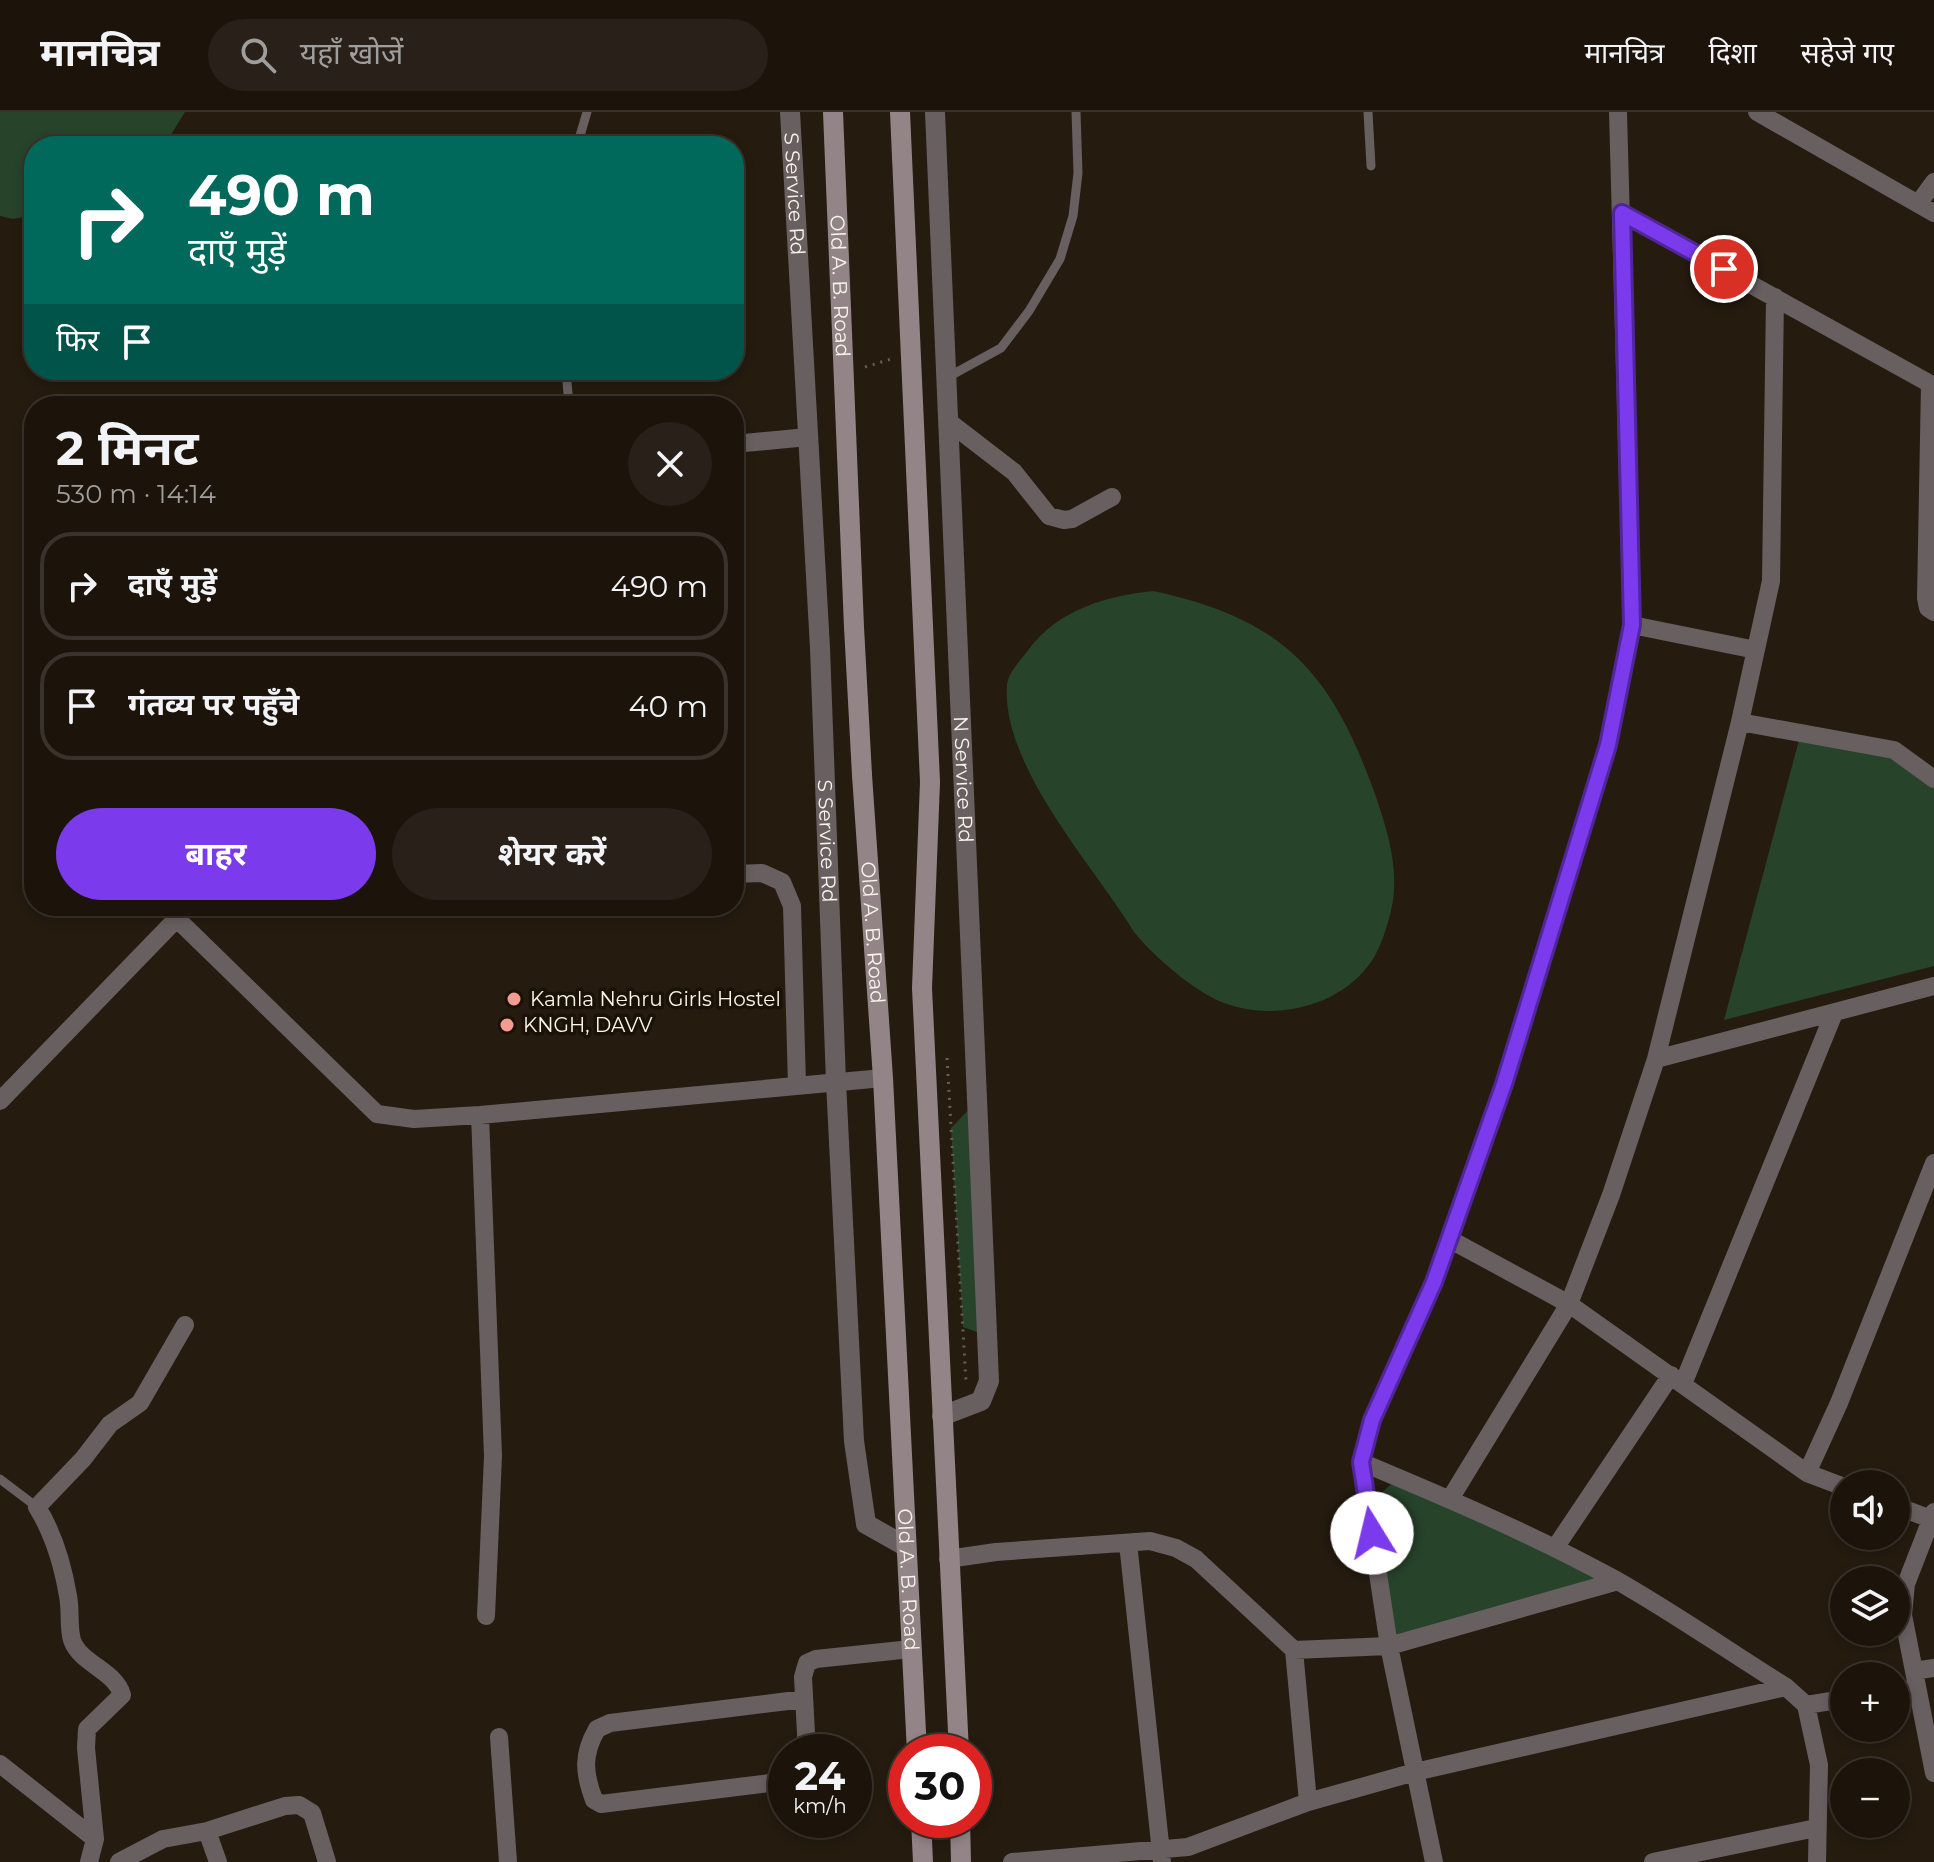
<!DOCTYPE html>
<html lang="hi">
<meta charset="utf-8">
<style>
:root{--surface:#1c140b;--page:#292119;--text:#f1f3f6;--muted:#a09e9d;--line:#3a332c;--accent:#7c3aed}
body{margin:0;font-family:Montserrat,"Noto Sans Devanagari",sans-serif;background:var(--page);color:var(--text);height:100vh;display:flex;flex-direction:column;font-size:30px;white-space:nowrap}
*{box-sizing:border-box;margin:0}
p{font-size:26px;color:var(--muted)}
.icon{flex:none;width:44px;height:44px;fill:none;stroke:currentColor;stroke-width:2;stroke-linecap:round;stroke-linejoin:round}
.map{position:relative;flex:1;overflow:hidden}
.panel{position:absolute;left:24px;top:284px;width:720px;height:520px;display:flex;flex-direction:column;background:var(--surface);border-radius:32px;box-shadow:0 4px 12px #0003,0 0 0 2px var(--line)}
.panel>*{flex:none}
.guide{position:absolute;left:24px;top:24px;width:720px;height:244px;border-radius:32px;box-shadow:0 4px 12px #0003,0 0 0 2px var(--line);background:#00695c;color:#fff;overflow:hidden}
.tools{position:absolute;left:1830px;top:1358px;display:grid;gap:16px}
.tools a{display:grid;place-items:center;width:80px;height:80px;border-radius:50%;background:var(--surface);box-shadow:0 4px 12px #0003,0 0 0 2px var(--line);font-size:40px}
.speed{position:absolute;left:768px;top:1622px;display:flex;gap:16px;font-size:40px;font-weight:700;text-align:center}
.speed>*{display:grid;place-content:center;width:104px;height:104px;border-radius:50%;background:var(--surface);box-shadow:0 4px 12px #0003,0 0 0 2px var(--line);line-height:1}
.speed small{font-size:20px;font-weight:400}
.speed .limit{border:12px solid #d22;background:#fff;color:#111}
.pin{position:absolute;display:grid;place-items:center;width:68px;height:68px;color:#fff;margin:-34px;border:4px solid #fff;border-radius:50%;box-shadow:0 2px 8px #0007}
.me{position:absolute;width:88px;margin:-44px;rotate:351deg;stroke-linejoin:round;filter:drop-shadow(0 0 6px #0008)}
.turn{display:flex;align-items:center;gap:28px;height:168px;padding:0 32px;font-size:36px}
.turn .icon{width:104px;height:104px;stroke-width:2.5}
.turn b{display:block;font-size:56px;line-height:68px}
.then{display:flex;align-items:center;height:76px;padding:0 32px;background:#0003;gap:16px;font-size:30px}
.round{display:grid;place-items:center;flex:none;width:84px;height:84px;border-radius:42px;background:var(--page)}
.headline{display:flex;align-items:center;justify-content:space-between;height:136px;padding:0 32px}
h1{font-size:48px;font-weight:700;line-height:60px}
.action{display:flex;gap:16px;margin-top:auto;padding:16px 32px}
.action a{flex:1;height:92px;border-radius:48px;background:var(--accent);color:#fff;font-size:32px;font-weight:700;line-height:92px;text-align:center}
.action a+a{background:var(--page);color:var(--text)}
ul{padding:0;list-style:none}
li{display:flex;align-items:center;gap:24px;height:108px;margin:0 16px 12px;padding:0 16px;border:4px solid var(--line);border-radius:32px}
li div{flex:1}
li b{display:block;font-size:30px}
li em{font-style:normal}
header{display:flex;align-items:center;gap:48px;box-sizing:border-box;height:112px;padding:0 40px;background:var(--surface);border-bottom:2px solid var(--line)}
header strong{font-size:38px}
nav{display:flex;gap:44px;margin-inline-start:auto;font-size:28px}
.search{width:560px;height:72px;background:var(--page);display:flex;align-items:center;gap:20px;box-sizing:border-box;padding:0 28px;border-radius:44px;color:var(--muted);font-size:30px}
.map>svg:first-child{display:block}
.green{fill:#27432a}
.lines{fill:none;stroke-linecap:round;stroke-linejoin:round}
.path{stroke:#686055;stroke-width:3;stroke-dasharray:2 6;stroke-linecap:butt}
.service{stroke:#685f60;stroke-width:9}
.minor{stroke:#685f60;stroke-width:18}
.tertiary{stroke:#685f60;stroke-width:20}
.secondary{stroke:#938587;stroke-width:20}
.secondary-bridge{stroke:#938587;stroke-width:20}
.route-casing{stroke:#51269a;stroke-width:20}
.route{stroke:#7c3aed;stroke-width:14}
.poi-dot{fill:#f59c92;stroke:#1b1207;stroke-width:3}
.labels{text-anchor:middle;stroke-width:7;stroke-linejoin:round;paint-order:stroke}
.street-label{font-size:20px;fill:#faf4ec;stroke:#1b1207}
.poi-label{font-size:20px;fill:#faf4ec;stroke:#1b1207;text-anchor:start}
</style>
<header>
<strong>मानचित्र</strong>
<div class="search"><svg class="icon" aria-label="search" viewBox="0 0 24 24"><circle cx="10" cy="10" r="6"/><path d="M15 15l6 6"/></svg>यहाँ खोजें</div>
<nav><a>मानचित्र</a><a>दिशा</a><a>सहेजे गए</a></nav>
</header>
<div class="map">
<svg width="1934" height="1750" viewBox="0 0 1934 1750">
<rect width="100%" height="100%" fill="#251b0f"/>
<!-- green -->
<path class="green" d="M0 0H185L164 34H34V103L13 107 0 104Z
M1153 479C1285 507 1332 561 1376 685 1390 726 1402 767 1388 810 1384 824 1378 842 1368 854 1336 896 1272 909 1224 891 1195 880 1154 845 1134 820 1094 754 1001 654 1007 573 1008 560 1022 547 1029 537 1059 497 1107 484 1153 479Z
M1799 628 1889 640 1934 674V854L1724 908Z
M979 987 988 1224 963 1215 951 1016Z
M1398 1366 1618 1469 1389 1534 1368 1393Z"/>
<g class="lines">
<!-- path -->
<path class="path" d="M865 255 891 247
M947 946 966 1270"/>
<!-- service -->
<path class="service" d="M1368 0 1371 54
M577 34 587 0
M566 258 569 294
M948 265 1001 236 1029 199 1060 147 1073 104 1078 61 1076 0
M0 1367 37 1395"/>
<!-- minor -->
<path class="minor" d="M1757 0 1934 101
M1918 92 1934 70
M1622 101 1934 274
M1930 272 1926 486 1928 496 1934 500
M949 310 1014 360 1049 404 1064 408 1072 407 1112 385
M734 332 808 325
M1632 513 1756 538
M1740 610 1894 638 1934 667
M734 762 762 761 782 770 792 794 797 973
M177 807 377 1002 414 1007 480 1003 883 966
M1656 947 1934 874
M0 989 189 794
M480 1003 493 1344 486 1504
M1449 1127 1569 1192 1807 1361 1844 1375
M1683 1272 1834 901
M1361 1350C1447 1386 1534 1423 1616 1468 1674 1501 1730 1540 1786 1575L1806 1593 1819 1653 1817 1750
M1807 1361 1839 1291 1934 1051
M1450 1387 1569 1192 1611 1083 1656 947 1740 610 1771 469 1775 185
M1896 1394 1931 1407
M1934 1400 1906 1472 1903 1503 1934 1661
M1128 1431 1162 1750
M1555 1436 1671 1263
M948 1447 996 1440 1150 1429 1176 1436 1196 1447 1294 1538 1389 1534 1618 1469
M1294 1538 1308 1690
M1914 1559 1934 1556
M1896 1579 1917 1576
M1806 1593 1844 1587
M499 1625 508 1750
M807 1640 803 1565 807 1551 816 1547 911 1537
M0 1652 95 1727 89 1750
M786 1669 601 1692 594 1688C584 1661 582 1643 597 1617L610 1611 804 1587
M95 1727 86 1636 87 1617 122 1583C115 1558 80 1552 72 1528 68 1514 71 1498 68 1484 63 1454 53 1421 37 1395L83 1347 110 1312 140 1291 185 1213
M119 1750 163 1727 207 1719
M218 1750 207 1719 285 1694 299 1693 312 1701 327 1750
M1012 1750 1188 1735 1308 1690 1415 1660 1786 1575
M1434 1750 1389 1534 1361 1350 1372 1308 1434 1170 1504 972 1608 633 1632 513 1618 0
M1653 1750 1816 1716"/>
<!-- tertiary -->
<g class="tertiary">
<path id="s1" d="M790 0 820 536 836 970 854 1329 866 1412 905 1434"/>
<path id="s2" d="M935 0 989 1269 981 1289 942 1304"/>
</g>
<!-- secondary -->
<g class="secondary">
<path id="s3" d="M862 663 883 966 917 1640"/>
<path d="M930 670 922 876 959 1640"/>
<path d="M921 1708 923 1750"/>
<path d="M960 1708 961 1750"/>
</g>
<!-- secondary-bridge -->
<g class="secondary-bridge">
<path id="s4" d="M833 0 854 515 862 663"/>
<path d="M900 0 930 670"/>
</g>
</g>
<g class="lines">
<defs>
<path id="route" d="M1372 1421 1361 1350 1372 1308 1434 1170 1504 972 1608 633 1632 513 1622 101 1724 157"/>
</defs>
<!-- route casing -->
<use href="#route" class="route-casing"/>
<!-- route -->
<use href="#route" class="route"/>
</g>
<!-- markers -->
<g class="poi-dot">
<circle cx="514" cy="887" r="8"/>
<circle cx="507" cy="913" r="8"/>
</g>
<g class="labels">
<!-- street labels -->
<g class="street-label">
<text dy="7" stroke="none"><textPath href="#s1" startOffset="82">S Service Rd</textPath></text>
<text dy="7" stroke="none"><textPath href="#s4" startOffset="174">Old A. B. Road</textPath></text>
<text dy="7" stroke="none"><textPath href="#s2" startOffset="668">N Service Rd</textPath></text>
<text dy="7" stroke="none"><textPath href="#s1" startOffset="730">S Service Rd</textPath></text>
<text dy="7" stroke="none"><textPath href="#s3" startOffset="158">Old A. B. Road</textPath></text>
<text dy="7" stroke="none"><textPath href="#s3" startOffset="806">Old A. B. Road</textPath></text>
</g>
<!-- poi labels -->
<g class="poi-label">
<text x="530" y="894">Kamla Nehru Girls Hostel</text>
<text x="523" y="920">KNGH, DAVV</text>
</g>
</g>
</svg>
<div class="tools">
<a><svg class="icon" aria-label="sound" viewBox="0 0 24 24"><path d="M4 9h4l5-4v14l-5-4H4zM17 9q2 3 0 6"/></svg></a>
<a><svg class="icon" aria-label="layers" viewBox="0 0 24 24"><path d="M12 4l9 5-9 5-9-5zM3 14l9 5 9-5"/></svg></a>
<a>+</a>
<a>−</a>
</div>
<div class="speed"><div>24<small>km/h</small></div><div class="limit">30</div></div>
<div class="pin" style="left:1724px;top:157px;background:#d93025"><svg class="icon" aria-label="arrive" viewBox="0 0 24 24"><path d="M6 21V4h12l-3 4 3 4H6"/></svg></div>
<svg class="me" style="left:1372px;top:1421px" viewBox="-20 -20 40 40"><circle r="19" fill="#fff"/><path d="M0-13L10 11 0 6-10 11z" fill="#7c3aed"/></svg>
<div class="guide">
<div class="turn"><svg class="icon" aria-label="right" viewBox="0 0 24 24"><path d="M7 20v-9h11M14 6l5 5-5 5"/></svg><div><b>490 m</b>दाएँ मुड़ें</div></div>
<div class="then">फिर<svg class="icon" aria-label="arrive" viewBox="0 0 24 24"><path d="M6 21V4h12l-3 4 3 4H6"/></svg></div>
</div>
<section class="panel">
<div class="headline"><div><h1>2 मिनट</h1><p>530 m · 14:14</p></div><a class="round"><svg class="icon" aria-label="close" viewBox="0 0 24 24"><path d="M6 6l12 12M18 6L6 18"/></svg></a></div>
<ul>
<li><svg class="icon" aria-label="right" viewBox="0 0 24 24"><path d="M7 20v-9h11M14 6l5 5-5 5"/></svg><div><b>दाएँ मुड़ें</b></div><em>490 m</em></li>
<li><svg class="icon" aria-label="arrive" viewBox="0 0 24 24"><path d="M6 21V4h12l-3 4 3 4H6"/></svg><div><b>गंतव्य पर पहुँचे</b></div><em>40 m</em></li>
</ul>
<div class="action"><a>बाहर</a><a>शेयर करें</a></div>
</section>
</div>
